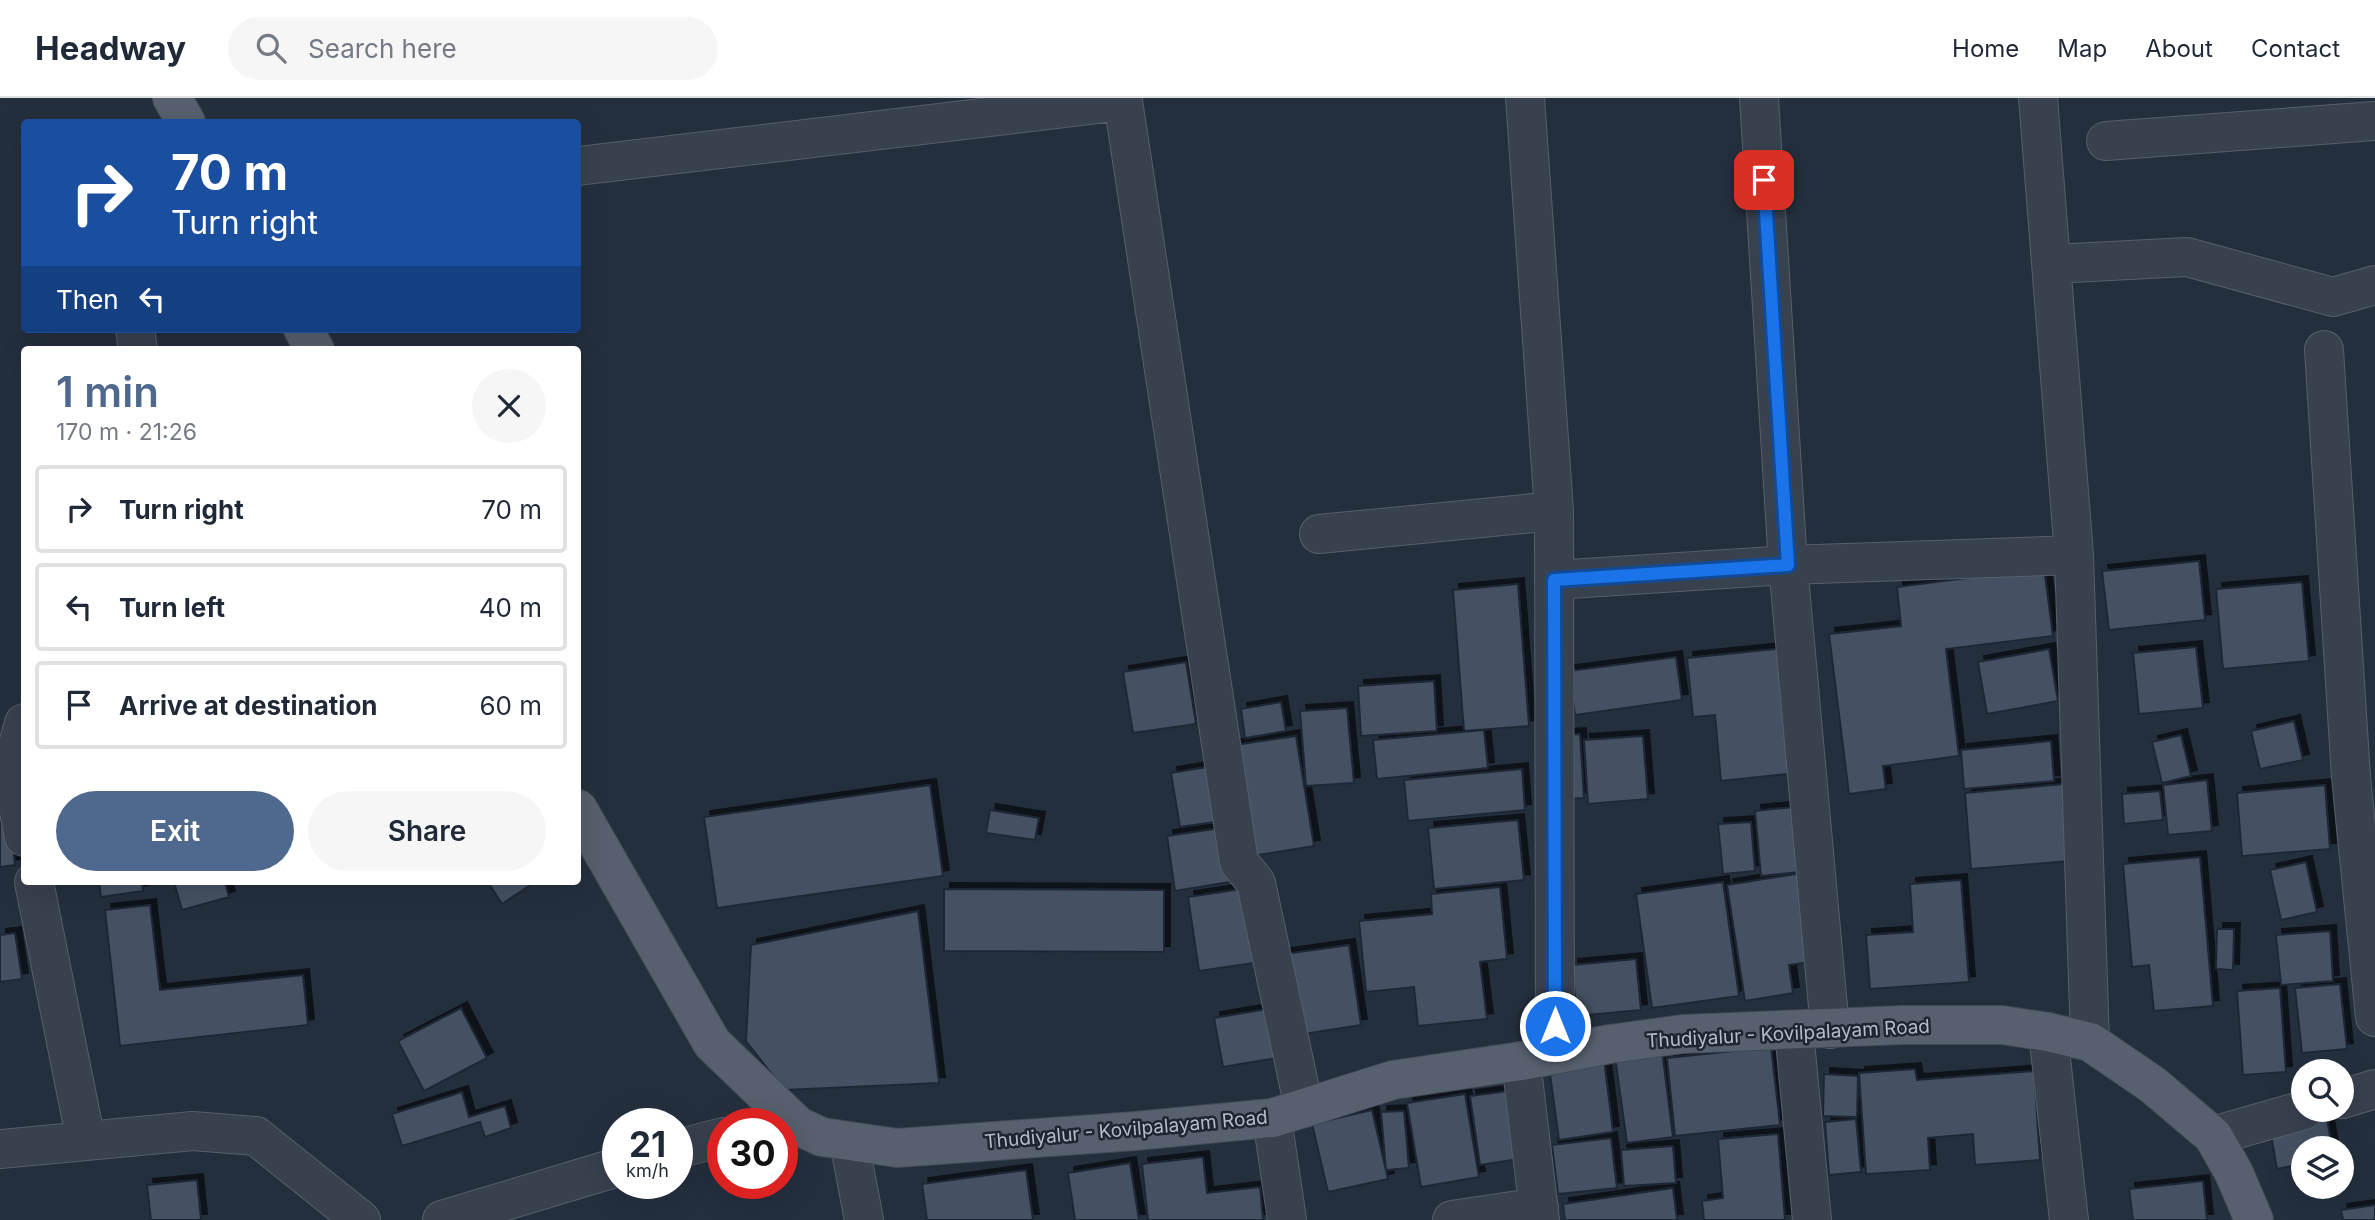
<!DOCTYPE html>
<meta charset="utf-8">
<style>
:root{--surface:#fff;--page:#f6f6f7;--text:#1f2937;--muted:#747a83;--line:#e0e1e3;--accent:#4f688e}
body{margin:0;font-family:Inter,sans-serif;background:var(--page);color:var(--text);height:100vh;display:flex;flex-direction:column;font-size:26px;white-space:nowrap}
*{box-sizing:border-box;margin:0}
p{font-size:23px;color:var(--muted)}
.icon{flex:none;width:38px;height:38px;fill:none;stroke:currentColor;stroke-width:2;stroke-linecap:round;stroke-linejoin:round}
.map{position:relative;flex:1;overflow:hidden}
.panel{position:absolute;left:21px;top:248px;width:560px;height:539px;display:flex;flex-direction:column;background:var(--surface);border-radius:7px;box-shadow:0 7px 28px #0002}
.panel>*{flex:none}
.guide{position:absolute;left:21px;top:21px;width:560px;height:214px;border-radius:7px;box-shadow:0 7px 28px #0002;background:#1a4fa0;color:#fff;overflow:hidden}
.tools{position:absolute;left:2291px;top:961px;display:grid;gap:14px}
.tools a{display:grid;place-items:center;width:63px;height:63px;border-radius:50%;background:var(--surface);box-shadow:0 7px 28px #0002;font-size:35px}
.speed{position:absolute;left:602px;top:1010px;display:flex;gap:14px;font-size:35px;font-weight:700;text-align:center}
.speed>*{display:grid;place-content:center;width:91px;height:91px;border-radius:50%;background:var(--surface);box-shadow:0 7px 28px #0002;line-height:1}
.speed small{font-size:18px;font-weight:400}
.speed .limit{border:10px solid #d22;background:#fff;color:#111}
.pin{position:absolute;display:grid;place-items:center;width:60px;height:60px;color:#fff;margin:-30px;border-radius:14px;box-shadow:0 4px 10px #0006}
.me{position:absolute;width:77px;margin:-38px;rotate:0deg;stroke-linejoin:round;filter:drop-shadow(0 0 5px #0008)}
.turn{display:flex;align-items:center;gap:24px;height:147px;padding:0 35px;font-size:32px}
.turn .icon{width:91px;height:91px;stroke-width:2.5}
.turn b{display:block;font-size:49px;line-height:60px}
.then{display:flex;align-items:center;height:66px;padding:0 35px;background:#0003;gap:14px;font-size:26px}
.round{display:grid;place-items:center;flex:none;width:74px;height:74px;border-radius:37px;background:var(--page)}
.headline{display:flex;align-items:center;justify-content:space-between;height:119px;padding:0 35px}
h1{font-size:42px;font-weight:600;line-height:52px;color:var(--accent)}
.action{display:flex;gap:14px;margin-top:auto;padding:14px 35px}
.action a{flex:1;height:80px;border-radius:42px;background:var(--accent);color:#fff;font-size:28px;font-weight:600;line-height:80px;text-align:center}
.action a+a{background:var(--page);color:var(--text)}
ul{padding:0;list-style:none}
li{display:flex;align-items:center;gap:21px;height:88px;margin:0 14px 10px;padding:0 21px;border:4px solid var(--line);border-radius:7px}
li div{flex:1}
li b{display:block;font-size:26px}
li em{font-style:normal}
header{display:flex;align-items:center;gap:42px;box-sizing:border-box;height:98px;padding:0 35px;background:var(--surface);border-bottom:2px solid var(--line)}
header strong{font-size:33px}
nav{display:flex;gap:38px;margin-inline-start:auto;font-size:24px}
.search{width:490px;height:63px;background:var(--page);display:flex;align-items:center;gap:18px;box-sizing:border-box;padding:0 24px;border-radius:38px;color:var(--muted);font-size:26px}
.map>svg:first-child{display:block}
.building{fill:#455162;stroke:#1f2835;stroke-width:2;filter:url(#shadow)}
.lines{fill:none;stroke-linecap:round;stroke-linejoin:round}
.minor-casing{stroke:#565f6c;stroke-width:40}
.major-casing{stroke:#414a57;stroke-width:40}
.minor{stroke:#38414e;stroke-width:38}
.major{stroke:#56606e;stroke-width:38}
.route-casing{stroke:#114b97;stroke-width:18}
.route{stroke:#1a73e8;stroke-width:12}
.labels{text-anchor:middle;stroke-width:5;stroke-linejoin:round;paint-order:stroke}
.street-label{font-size:19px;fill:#b4bcc9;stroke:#1d2633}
</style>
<header>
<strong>Headway</strong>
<div class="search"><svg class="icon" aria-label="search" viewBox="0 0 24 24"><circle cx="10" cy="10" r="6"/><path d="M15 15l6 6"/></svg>Search here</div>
<nav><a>Home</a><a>Map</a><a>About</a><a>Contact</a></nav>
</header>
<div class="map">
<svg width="2375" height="1122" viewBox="0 0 2375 1122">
<defs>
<filter id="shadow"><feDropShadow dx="6" dy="-6" stdDeviation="0" flood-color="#0009"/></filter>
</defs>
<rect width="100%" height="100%" fill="#242f3e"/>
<!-- building -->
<path class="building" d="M2199 463 2205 522 2109 532 2102 473Z
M2044 470 2053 538 1946 551 1959 658 1883 668 1886 691 1849 696 1829 536 1901 528 1897 489Z
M2302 484 2309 563 2223 571 2216 491Z
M1518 486 1529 628 1464 633 1453 492Z
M2196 549 2203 610 2139 616 2133 555Z
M1784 550 1797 675 1721 683 1715 617 1693 619 1687 560Z
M2049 551 2058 603 1987 616 1978 564Z
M1676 559 1682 602 1575 617 1569 573Z
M1186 564 1196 626 1133 635 1123 574Z
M1434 583 1437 633 1361 638 1358 588Z
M1281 604 1286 633 1245 640 1241 611Z
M1347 610 1354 685 1306 688 1300 613Z
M2294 623 2303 662 2260 671 2251 633Z
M1484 632 1488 670 1377 681 1373 642Z
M1580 636 1584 700 1566 701 1562 637Z
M2181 637 2191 678 2162 685 2152 644Z
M1296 638 1314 748 1246 759 1228 648Z
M1643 638 1648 701 1588 706 1584 642Z
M2051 643 2054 683 1964 691 1961 652Z
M1213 668 1222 723 1180 729 1171 675Z
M1522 671 1525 712 1408 723 1404 682Z
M2207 682 2212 733 2168 737 2163 687Z
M2063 686 2070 763 1971 771 1965 695Z
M930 687 943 778 717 810 704 719Z
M2325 687 2330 751 2242 758 2237 695Z
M2160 693 2163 722 2124 726 2122 696Z
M9 708 15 767 0 769V709Z
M1793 709 1799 774 1761 778 1755 713Z
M990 712 1039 720 1035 742 986 735Z
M1518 722 1524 782 1434 791 1428 730Z
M1751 724 1755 773 1723 776 1718 726Z
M1228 729 1236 783 1175 793 1167 738Z
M2200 759 2213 908 2154 913 2149 867 2132 869 2123 766Z
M2306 764 2317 814 2281 822 2270 772Z
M1802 775 1816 863 1789 867 1793 895 1745 903 1727 787Z
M1961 782 1969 884 1870 891 1866 837 1913 834 1910 786Z
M99 784H142L143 793 101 799Z
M174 784H225L229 799 182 812Z
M488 784H535L502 806Z
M1723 784 1739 898 1652 910 1636 796Z
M1255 789 1267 863 1199 873 1188 799Z
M1500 789 1507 861 1480 864 1487 921 1418 928 1414 889 1366 894 1359 823 1432 816 1431 796Z
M944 791 1164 792V854L944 853Z
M150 807 160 892 303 877 308 927 120 948 105 812Z
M918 813 939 985 784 992 746 943 751 847Z
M2217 831H2234L2233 872 2216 871Z
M2330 833 2333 883 2281 887 2276 837Z
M15 835 22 881 0 884V837Z
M1349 847 1361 927 1297 937 1285 856Z
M1636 861 1641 912 1577 918 1572 867Z
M2340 886 2347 951 2302 955 2295 890Z
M2280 890 2286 974 2243 977 2237 893Z
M1280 909 1289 958 1223 969 1214 920Z
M461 910 487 960 424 993 398 943Z
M1771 949 1780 1027 1675 1038 1667 960Z
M1662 953 1673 1039 1627 1045 1615 959Z
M1604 961 1613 1034 1559 1042 1549 969Z
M1915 971 1917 982 2034 973 2040 1062 1975 1067 1973 1036 1928 1040 1930 1072 1866 1076 1859 975Z
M1824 976 1858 978 1857 1019 1823 1018Z
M1508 993 1519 1061 1480 1067 1470 998Z
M462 994 469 1019 505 1008 511 1030 485 1039 480 1024 402 1048 392 1016Z
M1465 996 1479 1079 1421 1089 1407 1005Z
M1372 1012 1388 1081 1328 1094 1312 1026Z
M1404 1013 1409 1070 1386 1072 1381 1014Z
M1856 1021 1861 1074 1829 1077 1825 1024Z
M2327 1021 2332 1050H2303V1066L2277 1071 2270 1031Z
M1778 1036 1785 1122H1704L1702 1103 1723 1100 1718 1041Z
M1611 1040 1617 1090 1558 1096 1552 1047Z
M1673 1048 1676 1085 1624 1088 1621 1052Z
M1203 1059 1207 1095 1260 1089 1263 1122H1148L1142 1066Z
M1130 1065 1139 1122H1075L1068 1075Z
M1026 1072 1033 1122H927L922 1086Z
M197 1082 201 1122H151L147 1087Z
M2203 1083 2207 1122H2133L2129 1091Z
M1673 1090 1677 1122H1565L1563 1106Z
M2375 1107V1122H2343L2341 1112Z"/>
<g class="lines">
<defs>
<path id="minor" d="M1525 0 1554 413 1555 956
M1759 0 1788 467 1830 931
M2038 0 2074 457 2090 944
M2106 43 2375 23
M578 68 1123 3 1239 764 1256 785 1304 1010
M2052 166 2187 159 2333 199 2375 187
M135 231 138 252
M2324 252 2351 679 2375 919
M1319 436 1554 413
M1554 482 1788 467 2074 457
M24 625 11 673 24 739
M34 784 86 1043
M1794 933 1812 1122
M2048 934 2069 1122
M1521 963 1540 1122
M2342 1001 2375 991
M1272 1020 1287 1122
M2213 1038 2304 1012
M849 1043 864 1122
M0 1051 193 1033 256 1038 361 1122
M677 1051 723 1039
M442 1122 618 1069
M1452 1122 1539 1109"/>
<path id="major" d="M172 0 186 24
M303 231 315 252
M578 711 712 945 798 1028 822 1039 897 1050 1135 1033 1272 1020 1393 982 1521 963 1610 946 1683 936 1902 927H2002L2048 934 2090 944 2153 987 2213 1038 2234 1075 2254 1122"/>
</defs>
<!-- minor casing -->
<use href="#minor" class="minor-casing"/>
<!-- major casing -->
<use href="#major" class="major-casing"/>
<!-- minor -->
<use href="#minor" class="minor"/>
<!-- major -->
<use href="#major" class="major"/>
</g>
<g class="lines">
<defs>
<path id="route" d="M1555 928 1554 482 1788 467 1764 82"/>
</defs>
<!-- route casing -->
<use href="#route" class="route-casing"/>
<!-- route -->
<use href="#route" class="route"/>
</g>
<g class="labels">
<!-- street labels -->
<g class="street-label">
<text transform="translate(1788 935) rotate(-3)" y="7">Thudiyalur - Kovilpalayam Road</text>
<text transform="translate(1126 1031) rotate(-5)" y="7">Thudiyalur - Kovilpalayam Road</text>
</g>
</g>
</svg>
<div class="tools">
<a><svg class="icon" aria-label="search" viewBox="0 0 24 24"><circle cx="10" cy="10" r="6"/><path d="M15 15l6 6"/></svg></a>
<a><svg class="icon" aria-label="layers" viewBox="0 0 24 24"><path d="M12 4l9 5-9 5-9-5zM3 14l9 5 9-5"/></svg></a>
</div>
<div class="speed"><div>21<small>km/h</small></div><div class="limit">30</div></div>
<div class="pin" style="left:1764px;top:82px;background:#d93025"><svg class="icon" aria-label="arrive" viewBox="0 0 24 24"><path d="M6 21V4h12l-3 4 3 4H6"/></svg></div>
<svg class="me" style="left:1555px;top:928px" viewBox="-20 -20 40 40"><circle r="17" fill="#1a73e8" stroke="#fff" stroke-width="3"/><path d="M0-11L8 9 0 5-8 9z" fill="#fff"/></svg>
<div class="guide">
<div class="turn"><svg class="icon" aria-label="right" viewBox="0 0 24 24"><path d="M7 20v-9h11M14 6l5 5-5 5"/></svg><div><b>70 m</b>Turn right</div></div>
<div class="then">Then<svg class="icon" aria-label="left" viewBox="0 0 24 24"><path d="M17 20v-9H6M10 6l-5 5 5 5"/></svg></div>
</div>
<section class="panel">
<div class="headline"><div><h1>1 min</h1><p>170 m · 21:26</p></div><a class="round"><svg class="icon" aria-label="close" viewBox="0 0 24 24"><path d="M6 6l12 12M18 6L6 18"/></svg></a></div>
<ul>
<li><svg class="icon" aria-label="right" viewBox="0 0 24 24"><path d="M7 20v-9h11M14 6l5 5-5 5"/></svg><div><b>Turn right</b></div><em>70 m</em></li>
<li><svg class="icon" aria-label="left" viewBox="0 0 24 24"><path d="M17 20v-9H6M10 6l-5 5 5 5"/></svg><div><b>Turn left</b></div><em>40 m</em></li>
<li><svg class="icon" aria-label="arrive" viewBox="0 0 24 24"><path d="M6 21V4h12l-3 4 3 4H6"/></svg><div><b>Arrive at destination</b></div><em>60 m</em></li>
</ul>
<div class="action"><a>Exit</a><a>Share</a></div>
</section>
</div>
